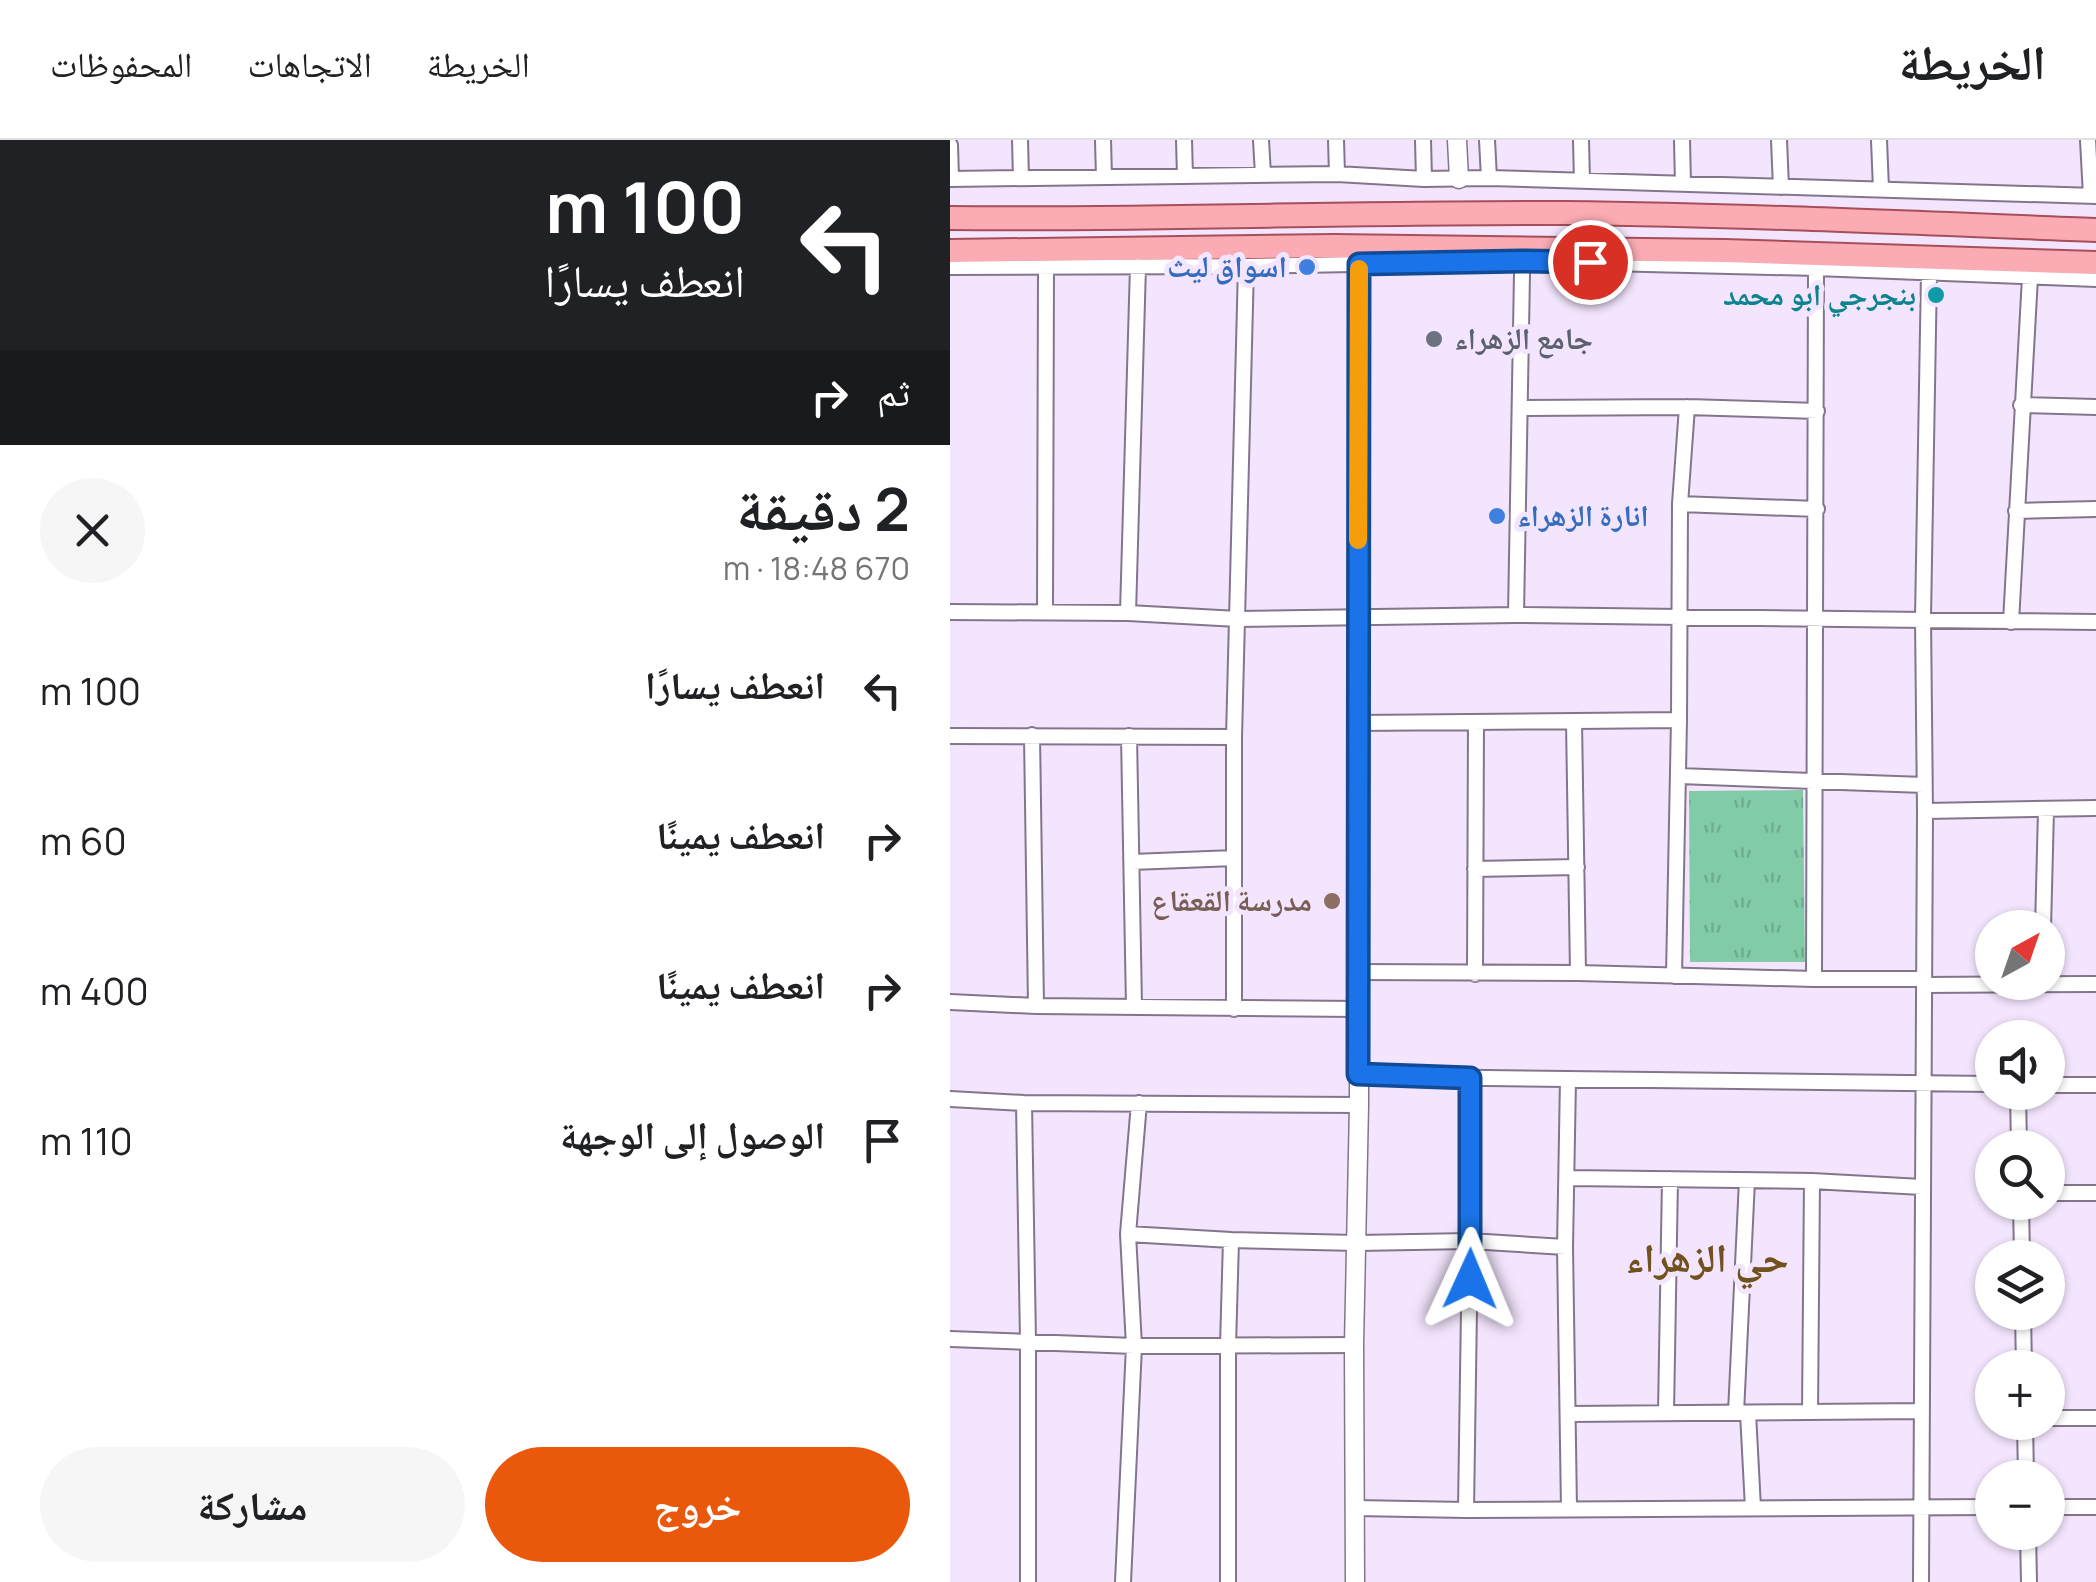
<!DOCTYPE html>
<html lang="ar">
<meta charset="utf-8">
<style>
:root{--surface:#fff;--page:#f6f6f6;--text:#202124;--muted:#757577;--line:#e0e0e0;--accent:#ea580c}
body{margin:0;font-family:Manrope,"Noto Naskh Arabic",sans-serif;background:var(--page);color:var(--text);direction:rtl;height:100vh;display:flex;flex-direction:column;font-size:38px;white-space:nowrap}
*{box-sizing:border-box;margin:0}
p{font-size:32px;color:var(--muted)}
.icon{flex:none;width:55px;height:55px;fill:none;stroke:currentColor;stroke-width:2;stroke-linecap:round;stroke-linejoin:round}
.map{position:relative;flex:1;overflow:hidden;direction:ltr}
.drawer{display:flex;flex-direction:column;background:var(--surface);width:950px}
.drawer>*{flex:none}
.hud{background:#202124;color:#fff;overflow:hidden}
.needle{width:65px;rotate:40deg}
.controls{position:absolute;left:1025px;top:770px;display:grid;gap:20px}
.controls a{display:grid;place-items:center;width:90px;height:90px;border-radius:50%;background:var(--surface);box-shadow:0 2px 8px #0004;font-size:50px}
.pin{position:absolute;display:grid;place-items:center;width:85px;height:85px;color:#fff;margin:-42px;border:5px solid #fff;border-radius:50%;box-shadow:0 2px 10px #0007}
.me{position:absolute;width:110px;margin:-55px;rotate:1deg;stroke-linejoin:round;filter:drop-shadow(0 0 8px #0008)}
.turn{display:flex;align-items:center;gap:35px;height:210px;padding:0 40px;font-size:45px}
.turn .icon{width:130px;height:130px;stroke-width:2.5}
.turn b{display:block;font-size:70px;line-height:85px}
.then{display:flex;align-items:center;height:95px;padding:0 40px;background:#0003;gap:20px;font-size:38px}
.round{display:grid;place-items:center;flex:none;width:105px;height:105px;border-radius:52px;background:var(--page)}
.headline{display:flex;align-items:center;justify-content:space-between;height:170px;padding:0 40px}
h1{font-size:60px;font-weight:700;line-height:75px}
.primary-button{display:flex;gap:20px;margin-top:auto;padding:20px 40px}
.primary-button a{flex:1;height:115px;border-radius:60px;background:var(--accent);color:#fff;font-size:40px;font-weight:700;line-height:115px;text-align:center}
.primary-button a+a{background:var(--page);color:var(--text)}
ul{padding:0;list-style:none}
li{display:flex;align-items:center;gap:30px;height:150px;padding:0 40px}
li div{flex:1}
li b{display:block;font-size:38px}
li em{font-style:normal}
header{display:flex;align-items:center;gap:60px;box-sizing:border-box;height:140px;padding:0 50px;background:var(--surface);border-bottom:2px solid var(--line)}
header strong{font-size:48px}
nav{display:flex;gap:55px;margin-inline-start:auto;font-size:35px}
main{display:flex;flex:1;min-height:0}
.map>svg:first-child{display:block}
.grass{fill:url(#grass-tufts)}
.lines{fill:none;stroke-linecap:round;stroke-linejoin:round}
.minor-casing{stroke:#83768b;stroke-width:18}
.tertiary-casing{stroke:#83768b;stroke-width:21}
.primary-casing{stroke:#a64f5a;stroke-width:26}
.minor{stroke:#fff;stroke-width:14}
.tertiary{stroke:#fff;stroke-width:18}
.primary{stroke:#faabb3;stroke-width:22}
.route-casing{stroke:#114b97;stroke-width:25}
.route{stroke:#1a73e8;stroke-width:18}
.slow{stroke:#f59e0b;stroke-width:18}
.shop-dot{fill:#3f7fe0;stroke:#f3e5fd;stroke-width:4}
.culture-dot{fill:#0f9aa8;stroke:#f3e5fd;stroke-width:4}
.worship-dot{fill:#6b7280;stroke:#f3e5fd;stroke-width:4}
.education-dot{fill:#8d6e63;stroke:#f3e5fd;stroke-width:4}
.labels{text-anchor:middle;stroke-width:10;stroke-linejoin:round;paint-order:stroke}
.shop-label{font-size:30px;font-weight:bold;fill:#366cbe;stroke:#f3e5fd;text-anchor:end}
.culture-label{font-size:30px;font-weight:bold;fill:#0d838f;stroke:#f3e5fd;text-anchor:end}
.worship-label{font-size:30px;font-weight:bold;fill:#5b616d;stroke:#f3e5fd;text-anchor:start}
.education-label{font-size:30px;font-weight:bold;fill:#785e54;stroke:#f3e5fd;text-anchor:end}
.district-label{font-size:40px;font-weight:bold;fill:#71511d;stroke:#f3e5fd}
</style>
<header>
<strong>الخريطة</strong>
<nav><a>الخريطة</a><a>الاتجاهات</a><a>المحفوظات</a></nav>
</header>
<main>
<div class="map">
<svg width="1146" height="1442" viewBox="0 0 1146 1442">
<defs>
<pattern id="grass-tufts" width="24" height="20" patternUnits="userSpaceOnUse" patternTransform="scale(2.5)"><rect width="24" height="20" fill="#81cca6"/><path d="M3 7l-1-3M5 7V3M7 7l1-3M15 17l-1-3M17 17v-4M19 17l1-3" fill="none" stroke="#6eae8e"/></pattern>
</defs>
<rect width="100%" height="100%" fill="#f3e5fd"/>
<!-- grass -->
<path class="grass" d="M853 650 855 822H740L739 651Z"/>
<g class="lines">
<defs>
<path id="minor" d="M70 0 71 38
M153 0 154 37
M234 0 235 36
M311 0 313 35
M386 0 387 34
M473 0 474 39
M537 0 539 38
M631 0 632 41
M732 0 733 44
M829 0 831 47
M929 0 931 49
M1138 0 1141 56
M0 5 1 39
M0 39 387 34 474 39 539 38 1146 56
M0 127 296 126 571 121 866 128 1146 139
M1071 265 1146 267
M570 268 737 267 867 271
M730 364 867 369
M1066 371 1146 369
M0 472 178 473 288 479 566 475 1146 482
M95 472 96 126
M178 473 188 126
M566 475 572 133
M1061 482 1080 137
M624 581 628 833
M409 583 729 580
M82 595 86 866
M0 596 284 597
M179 596 184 866
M729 636 974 645
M975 671 1146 668
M182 722 284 718
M525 729 627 727
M1093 788 1096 670
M409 832 628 833 864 839H974
M525 834 526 582
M724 836 729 580 730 364 737 267
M864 839 866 128
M974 845 1146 844
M0 862 86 866 409 869
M284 869V597L296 126
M409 934 456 937 1042 944
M618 939 615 1107 619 1369
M1098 945H1146
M1068 952 1069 1008
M0 959 74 963 409 965
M74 963 78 1202V1442
M618 1038 862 1041 972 1047
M1098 1053H1146
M1071 1062 1072 1118
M178 1094 281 1100 407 1103 520 1101 615 1107
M1073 1172 1074 1228
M0 1199 184 1206 404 1205
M860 1272 862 1041
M716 1273 720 1039
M786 1273 797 1040
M798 1273 803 1368
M619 1274 972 1271
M1098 1278H1146
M1075 1282 1076 1338
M1098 1367H1146
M405 1368 516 1370 1042 1367
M516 1370 520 1101V938
M1078 1392 1079 1442
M173 1442 184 1206 178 1094 189 963
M278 1442V1206L281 1100
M971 1442 975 671 973 478 979 132"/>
<path id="tertiary" d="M507 0 509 39
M405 1442 404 1205 409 965V124"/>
<path id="primary" d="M0 78C205 80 410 72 615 73 792 75 969 83 1146 90
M0 111 384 106 775 111 1146 123"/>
</defs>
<!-- minor casing -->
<use href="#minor" class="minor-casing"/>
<!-- tertiary casing -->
<use href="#tertiary" class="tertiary-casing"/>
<!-- primary casing -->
<use href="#primary" class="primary-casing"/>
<!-- minor -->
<use href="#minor" class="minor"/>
<!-- tertiary -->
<use href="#tertiary" class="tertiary"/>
<!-- primary -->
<use href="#primary" class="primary"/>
</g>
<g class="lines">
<defs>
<path id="route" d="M520 1139V938L408 934 409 124 571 121 640 122"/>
</defs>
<!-- route casing -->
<use href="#route" class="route-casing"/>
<!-- route -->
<use href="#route" class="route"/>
<!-- slow -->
<path class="slow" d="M408 400 409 129"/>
</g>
<!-- markers -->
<g class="shop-dot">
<circle cx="357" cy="127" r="10"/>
<circle cx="547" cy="376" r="10"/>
</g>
<circle class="culture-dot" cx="986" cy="155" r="10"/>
<circle class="worship-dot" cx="484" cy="199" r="10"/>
<circle class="education-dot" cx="382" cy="761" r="10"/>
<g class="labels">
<!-- shop labels -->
<g class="shop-label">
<text x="337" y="137">اسواق ليث</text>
<text x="567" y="386" text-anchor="start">انارة الزهراء</text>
</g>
<!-- culture labels -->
<g class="culture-label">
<text x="966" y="165">بنجرجي ابو محمد</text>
</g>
<!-- worship labels -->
<g class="worship-label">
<text x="504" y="209">جامع الزهراء</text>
</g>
<!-- education labels -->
<g class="education-label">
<text x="362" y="771">مدرسة القعقاع</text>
</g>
<!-- district labels -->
<g class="district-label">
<text x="757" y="1132">حي الزهراء</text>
</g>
</g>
</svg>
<div class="controls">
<a><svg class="needle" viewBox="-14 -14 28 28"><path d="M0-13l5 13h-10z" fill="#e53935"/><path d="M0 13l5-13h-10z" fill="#757577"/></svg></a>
<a><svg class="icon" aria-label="sound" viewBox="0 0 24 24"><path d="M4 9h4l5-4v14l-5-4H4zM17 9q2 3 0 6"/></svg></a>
<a><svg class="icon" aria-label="search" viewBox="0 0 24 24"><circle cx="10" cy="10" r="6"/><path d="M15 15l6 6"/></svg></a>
<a><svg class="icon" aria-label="layers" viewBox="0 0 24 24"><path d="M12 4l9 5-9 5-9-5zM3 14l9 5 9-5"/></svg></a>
<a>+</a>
<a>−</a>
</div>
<div class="pin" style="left:640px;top:122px;background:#d93025"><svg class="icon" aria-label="arrive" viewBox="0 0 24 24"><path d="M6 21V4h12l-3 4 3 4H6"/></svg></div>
<svg class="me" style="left:520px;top:1139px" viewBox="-20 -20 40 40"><path d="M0-17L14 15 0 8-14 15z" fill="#1a73e8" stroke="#fff" stroke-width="4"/></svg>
</div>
<section class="drawer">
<div class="hud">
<div class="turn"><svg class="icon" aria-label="left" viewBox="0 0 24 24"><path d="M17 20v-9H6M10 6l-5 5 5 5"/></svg><div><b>100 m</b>انعطف يسارًا</div></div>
<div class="then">ثم<svg class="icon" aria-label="right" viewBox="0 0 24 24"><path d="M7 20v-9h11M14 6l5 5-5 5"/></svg></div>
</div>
<div class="headline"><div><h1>2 دقيقة</h1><p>670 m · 18:48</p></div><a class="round"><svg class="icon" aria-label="close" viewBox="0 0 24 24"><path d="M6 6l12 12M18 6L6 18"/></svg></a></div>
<ul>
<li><svg class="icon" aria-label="left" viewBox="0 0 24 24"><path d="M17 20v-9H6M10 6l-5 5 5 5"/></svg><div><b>انعطف يسارًا</b></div><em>100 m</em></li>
<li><svg class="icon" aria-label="right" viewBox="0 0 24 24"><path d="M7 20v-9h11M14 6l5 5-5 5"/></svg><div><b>انعطف يمينًا</b></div><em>60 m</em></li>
<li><svg class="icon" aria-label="right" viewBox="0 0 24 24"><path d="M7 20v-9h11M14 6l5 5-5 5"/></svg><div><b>انعطف يمينًا</b></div><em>400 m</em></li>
<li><svg class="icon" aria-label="arrive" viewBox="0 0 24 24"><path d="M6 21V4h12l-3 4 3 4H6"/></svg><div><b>الوصول إلى الوجهة</b></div><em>110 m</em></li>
</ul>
<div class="primary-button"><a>خروج</a><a>مشاركة</a></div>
</section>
</main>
